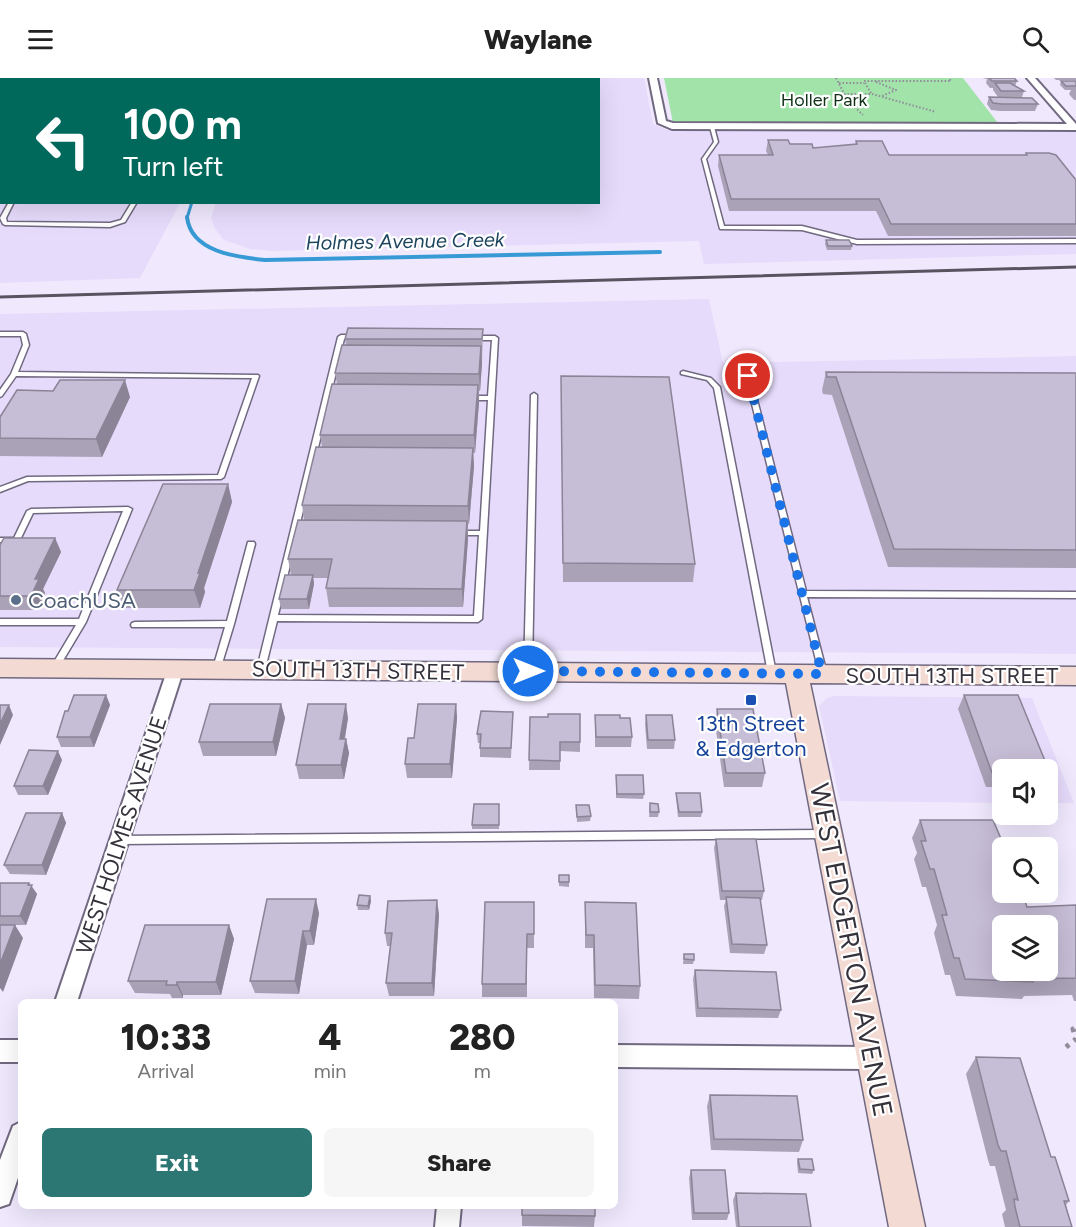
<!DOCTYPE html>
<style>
:root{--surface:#fff;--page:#f6f6f6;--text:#222;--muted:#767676;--accent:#2c7674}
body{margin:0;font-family:Figtree,sans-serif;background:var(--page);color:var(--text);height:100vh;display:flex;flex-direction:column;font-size:22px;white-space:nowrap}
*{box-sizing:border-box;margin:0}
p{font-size:20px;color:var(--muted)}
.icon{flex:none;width:33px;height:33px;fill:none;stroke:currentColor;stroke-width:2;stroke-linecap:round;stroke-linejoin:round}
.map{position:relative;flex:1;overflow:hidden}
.side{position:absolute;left:18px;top:921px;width:600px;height:210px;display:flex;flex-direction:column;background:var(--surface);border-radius:9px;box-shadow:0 6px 24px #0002}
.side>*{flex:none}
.banner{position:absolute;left:0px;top:0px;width:600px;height:126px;box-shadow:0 6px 24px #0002;background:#00695c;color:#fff;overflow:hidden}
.tools{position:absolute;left:992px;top:681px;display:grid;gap:12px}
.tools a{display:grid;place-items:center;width:66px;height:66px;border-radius:9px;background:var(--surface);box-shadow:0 6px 24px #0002;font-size:30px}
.pin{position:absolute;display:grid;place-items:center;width:51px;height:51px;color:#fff;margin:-26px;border:3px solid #fff;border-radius:50%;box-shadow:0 2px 6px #0007}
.me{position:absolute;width:66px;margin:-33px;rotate:90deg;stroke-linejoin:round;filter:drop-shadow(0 0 4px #0008)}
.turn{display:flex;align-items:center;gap:21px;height:126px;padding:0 24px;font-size:27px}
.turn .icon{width:78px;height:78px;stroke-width:2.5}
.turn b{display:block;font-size:42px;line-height:51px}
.eta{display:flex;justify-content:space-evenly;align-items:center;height:102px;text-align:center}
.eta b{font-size:36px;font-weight:800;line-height:42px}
.cta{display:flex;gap:12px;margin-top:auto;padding:12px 24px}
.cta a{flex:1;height:69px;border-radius:9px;background:var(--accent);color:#fff;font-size:24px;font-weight:800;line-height:69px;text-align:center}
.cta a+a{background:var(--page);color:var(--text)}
header{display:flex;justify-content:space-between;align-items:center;height:78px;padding:0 24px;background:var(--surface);font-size:27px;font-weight:800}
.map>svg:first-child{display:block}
.built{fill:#e6dbfb}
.green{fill:#a2e3aa}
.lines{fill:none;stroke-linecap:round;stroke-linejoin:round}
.stream-far1{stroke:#379ad5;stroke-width:3}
.stream{stroke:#379ad5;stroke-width:4}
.lane-casing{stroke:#716980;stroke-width:3}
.street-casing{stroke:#716980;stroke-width:4}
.secondary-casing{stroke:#716980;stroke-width:3}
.path-far1{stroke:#918b9a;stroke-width:2;stroke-dasharray:1.5 2;stroke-linecap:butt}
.path{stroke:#918b9a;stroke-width:5;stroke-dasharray:4 6;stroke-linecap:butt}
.lane{fill:#fff;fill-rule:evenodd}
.street{fill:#fff;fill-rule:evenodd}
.secondary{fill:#f3dad3;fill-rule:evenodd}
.rail{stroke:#57535f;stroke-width:3}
.wall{fill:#aaa3b8}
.shaded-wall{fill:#8b8496}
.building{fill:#c6bdd6;stroke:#8b8496;stroke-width:1.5;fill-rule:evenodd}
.route{stroke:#1a73e8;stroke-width:10;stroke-dasharray:0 18}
.service-dot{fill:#5c6f8a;stroke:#fff;stroke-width:2}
.transit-dot{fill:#1a4fb4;stroke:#fff;stroke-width:2}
.labels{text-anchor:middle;stroke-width:4.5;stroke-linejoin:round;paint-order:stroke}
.far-park-label{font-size:18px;fill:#103116;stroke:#fff}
.far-water-label{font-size:20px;font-style:italic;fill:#1d455e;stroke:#fff}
.service-label{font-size:22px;fill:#4e5e75;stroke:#fff;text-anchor:start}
.street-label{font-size:22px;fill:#36323c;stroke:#fff}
.transit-label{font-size:22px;fill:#164399;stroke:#fff}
.near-street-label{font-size:27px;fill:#36323c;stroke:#fff}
</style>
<header><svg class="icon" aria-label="menu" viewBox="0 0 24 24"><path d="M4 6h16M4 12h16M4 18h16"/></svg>Waylane<svg class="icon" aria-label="search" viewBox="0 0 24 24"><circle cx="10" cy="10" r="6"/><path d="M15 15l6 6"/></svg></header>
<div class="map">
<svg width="1076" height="1149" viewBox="0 0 1076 1149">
<rect width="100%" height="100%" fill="#f0e9fe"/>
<!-- built -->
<path class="built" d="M275 0H644L653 46 667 52 1076 53V176L704 186 699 163 273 173 250 171 224 162 215 151 211 140 216 124H598V2Z
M0 45 2 124 180 125 140 200 0 205Z
M709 221 723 285 1076 278V576L0 569V236Z
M835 618 1032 620 1074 725H1047V692H1002V725L840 723 819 628 827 620Z"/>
<!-- green -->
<path class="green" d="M664 0H963L998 45H673Z"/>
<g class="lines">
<!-- stream-far1 -->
<path class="stream-far1" d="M187 140 192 124"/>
<!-- stream -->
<path class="stream" d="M187 139C191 174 236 179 265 182L660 174"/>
<defs>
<path id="lane" d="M225 0H229L228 2H224Z
M414 0H418L419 2H415Z
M589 0H593V2H589Z
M712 48 714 49 718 64 706 81 724 148H802L857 162 1076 161V165L857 166 802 152 720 151 702 81 714 64 710 49Z
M0 107H2V109H0Z
M9 124H14L6 140 7 144 110 145 121 142 132 124H137L125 144 110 149 5 147 3 146 0 140Z
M0 254H23L26 256 29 267 18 294 258 297 259 298 224 399 221 401 28 403 0 414V409L27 399 218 397 252 300 16 298 2 318 0 319V312L11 296 23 267 21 258H0Z
M356 257 358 258V260L344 261 278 537 474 538 479 457H457L453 455 457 453H480L488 322H468L465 320 468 318H488L492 262H474L471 260 474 258H495L498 260 482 541 478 544 277 543 265 591 261 594 257 591 338 259 341 257Z
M683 293 711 300 720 309 776 595 772 598 768 595 714 310 707 302 681 296V294Z
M748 296 751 298 806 513 1076 514V520L807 519 827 596 823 599 820 598 745 298Z
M534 315 537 317 532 593 528 596 524 593 531 317Z
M128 429 132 431 86 544 58 591H52L51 589 76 547H0V541H79L123 433 33 435 19 464H0V460H14L27 433 31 431Z
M248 464H254L255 466 234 546 220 592H214L213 590 225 549H132L131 547 132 545 135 544 227 543Z
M824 752 827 753 829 756 827 759 824 760 120 766 117 765 115 762 117 759 120 758Z"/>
<path id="street" d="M66 0H74L65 2Z
M649 0H657L666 43 673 45 1067 46 1027 0H1035L1076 46V52L672 51 658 45Z
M2 76V83L0 84V77Z
M176 584 184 590 77 924H55L168 590Z
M0 962H21V984H0Z
M615 967 871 969 879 972 882 980 879 988 871 991 615 989Z
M21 1044V1091L9 1126 0 1129V1082L13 1048Z
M437 1128H461L459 1149H435Z"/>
<path id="secondary" d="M0 581 1076 589V607L810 605 925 1149H889L786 605 0 599Z"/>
</defs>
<!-- lane casing -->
<use href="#lane" class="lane-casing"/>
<!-- street casing -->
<use href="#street" class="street-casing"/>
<!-- secondary casing -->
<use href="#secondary" class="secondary-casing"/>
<!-- path-far1 -->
<path class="path-far1" d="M836 0 848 23 863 37
M876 4 896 12 882 18
M839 5H864
M871 15 864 3H951L949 0
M844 16H872L936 34"/>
<!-- path -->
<path class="path" d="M1066 969 1076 961 1073 951H1076"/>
<!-- lane -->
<use href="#lane" class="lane"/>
<!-- street -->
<use href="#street" class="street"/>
<!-- secondary -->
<use href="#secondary" class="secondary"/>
<!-- rail -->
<path class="rail" d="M0 219 1076 189"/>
</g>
<!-- wall -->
<path class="wall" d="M982 0H1014L1017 3 1015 8 1024 13 1022 19 1038 26 1035 33H1000L991 32 987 26 989 19H998L993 12V10H990L986 5 987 1Z
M1054 0H1076V2H1056Z
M1061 3H1076V22H1074L1069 16 1071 12H1065L1060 7Z
M768 62 813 70 855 67 856 63 889 77H1025L1026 75 1076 102V158H888L876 133H729L718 88 719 77H768L766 73Z
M826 162 852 168 851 172H827L825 166Z
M483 251 482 285 480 313H479V324L475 375H473L474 388 469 446H468V461L463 529H329L326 510 328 500H313L314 506 309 531H281L279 521 291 497 288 481 304 442 302 427 322 369 320 357 337 306 335 295 346 267 345 261Z
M826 294 1076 295V490L888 489 832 317 823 316 822 312Z
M561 298 695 486 693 504H563Z
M130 319 102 379 0 378V360Z
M228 406 232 424 204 510 205 514 200 530H124L117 512Z
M55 460 61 474 43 511 45 515 37 532H0V467Z
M106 617 110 627 94 669H61L57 659 68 633Z
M964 617H1018L1050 695 1047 700V692H1002V709H986L958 631Z
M281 626 285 640 276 678H203L199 664Z
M456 626 457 640 452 700H407L405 686 414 660Z
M717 631 765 695 762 709H724L715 645Z
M513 634 511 680 480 679V665H478L477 656Z
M595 637 620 640 632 659 631 669H595Z
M646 637 675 662 674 671H647L645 646Z
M530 639 580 664V674L560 673V692H529Z
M348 640 345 661H346L349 675 344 701H299L296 687Z
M62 682 48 717H18L14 708Z
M616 697 644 716 643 721 616 720Z
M676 715 702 734 701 739H678L676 719Z
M650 725 659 734 658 739H649Z
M499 726V751H472V747Z
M576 727 591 738 590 743 577 744Z
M62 735 66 745 46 797 10 796 4 787Z
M920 742 1002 770 1020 820 1027 829 1076 827V923H1074L1072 917 1024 918 1022 921 956 918 950 897H945L934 855 937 847 926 809H922L914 781 917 775 912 760Z
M716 761 764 813 762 822H760L767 867 764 876 730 875 724 828 726 822H720L714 770Z
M559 797H569V809L559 808Z
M0 805 31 807 37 816 26 847H0Z
M370 818 371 823 369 832H358L357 827Z
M534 824V870H527V919H482V906Z
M585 824 640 908 639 921 594 920 593 870H585Z
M319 835 314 867H307L299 916 255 915 250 903Z
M439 836 434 918H389L386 905 390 868H387L385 855Z
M229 847 234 861 221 917H183V920H172L170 916 135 915 128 903Z
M684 876 694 882 693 886H683Z
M695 892 781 932 778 940 696 939 693 901Z
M976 979 1051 1079 1069 1123 1066 1127 1072 1149H1005L1002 1136 1006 1132 995 1088H990L988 1082 966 996Z
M710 1017 803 1062 799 1074 711 1072 707 1028Z
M798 1081 814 1092 812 1096 798 1095 797 1084Z
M691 1092 729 1135 727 1142H692L689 1100Z
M736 1115 811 1149H736L733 1122Z
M522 1128 595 1138 594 1149 522 1148Z"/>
<!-- shaded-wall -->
<path class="shaded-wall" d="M481 268 482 285 480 313 479 296Z
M125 302 130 319 102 379 96 361Z
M478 307 479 324 475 375 474 357Z
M473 370 474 388 469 446 468 428Z
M228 406 232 424 204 510 205 514 200 530 194 512 198 495Z
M467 443 468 461 463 529 462 511Z
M55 460 61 474 43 511 45 515 37 532 31 518 35 501Z
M313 497 314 506 309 531 307 521Z
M106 617 110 627 94 669 90 659Z
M281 626 285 640 276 678 273 664Z
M346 626 348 640 342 675 340 661Z
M456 626 457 640 452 700 450 686Z
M9 627 13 637 0 667V646Z
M346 661 349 675 344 701 341 687Z
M58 673 62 682 48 717 43 708Z
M62 735 66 745 46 797 42 787Z
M29 805 37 816 26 847 20 838Z
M370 818 371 823 369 832 368 828Z
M316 821 319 835 314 867 310 853Z
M437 822 439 836 434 918 432 905Z
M15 847 23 860 3 914 0 910V886Z
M229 847 234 861 221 917 216 904Z
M303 853 307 867 299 916 295 903Z
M177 904 183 917V920L177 907Z"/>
<!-- building -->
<path class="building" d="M89 0H192L191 2H88Z
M274 0H322L321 2H273Z
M496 0H549V2H496Z
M989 0H1014L1017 3H992Z
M1061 3H1076V8H1066Z
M995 5H1010L1024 13H1001Z
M989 19 1032 20 1038 26H1002L993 25Z
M768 62H788L790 66H812L813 70 857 66 856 63H882L889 77H1027L1026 75H1049L1056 77 1076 102V146H891L879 121H731L719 77H773Z
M826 162H849L852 168H828Z
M348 250 483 251 482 261H345Z
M342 267 481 268 479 296 335 295Z
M826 294 1076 295V472L894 471 836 299H827Z
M561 298 669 299 695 486 563 485Z
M60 302H125L96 361 0 360V339L17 312 53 313Z
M332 306 478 307 474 357H320Z
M316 369 473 370 468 428 302 427Z
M163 406H228L198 495H200L194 512H117Z
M298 442 467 443 462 511 326 510 332 481H288Z
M4 460H55L35 501H39L31 518H0V467Z
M285 497H313L307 521H279Z
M74 617H106L90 659H57L65 633H68Z
M964 617H1018L1050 695H1047V692H1002V695H992Z
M210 626H281L273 664H199Z
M308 626H346L340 661H346L341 687H296Z
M418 626H456L450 686H405L408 660H414Z
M0 627H9L0 646Z
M717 631H753L765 695H726Z
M481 633 513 634 511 670H480L481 656H477Z
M548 636H580V664H560V683L529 682 530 639H548Z
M595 637H620V640H630L632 659H596Z
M646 637H672L675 662H648Z
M29 672 58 673 43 708H14Z
M616 697H643L644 716H617Z
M676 715H700L702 734H679Z
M650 725 658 726 659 734H650Z
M474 726H499V747H472Z
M576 727H589L591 738 577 739Z
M26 735H62L42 787H4Z
M920 742H993L1005 770H1002V814H1018L1020 820H1024L1027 829 1076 827V900L1031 901 1033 904 965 901 959 880H954L942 837H947L934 791H930L921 763H926ZM1002 848H1047V892H1002Z
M716 761H756L764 813H722Z
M559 797H569V804H559Z
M0 805H29L28 807H32L20 838H0Z
M359 817 370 818 368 828 357 827Z
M726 819 760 820 767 867 732 866Z
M267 821H316L310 853H303L295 903H250Z
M437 822 432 905H386L392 855H385L388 823Z
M485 824H534V856H527L526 906H482Z
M585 824 636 825 640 908 595 907 594 857H586Z
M0 847H15L0 886Z
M145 847H229L216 904H177V907H166L167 903H128Z
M684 876H694V882L684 881Z
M695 892 776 894 781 932 698 930Z
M976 979 1020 980 1051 1079H1055L1069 1123H1064L1072 1149H1020L1015 1129 1014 1121 1018 1122 1006 1073H1001L998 1067Z
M710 1017 797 1018 803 1062 714 1061Z
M798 1081H812L814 1092 800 1091Z
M691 1092H725L729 1135H694Z
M736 1115 806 1116 811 1149H739Z
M522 1128H595V1138L522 1137Z"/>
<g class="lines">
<!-- route -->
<path class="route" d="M528 593 822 596 748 298"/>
</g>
<!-- markers -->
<circle class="service-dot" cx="16" cy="522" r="6"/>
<rect class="transit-dot" x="745" y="616" width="12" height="12" rx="3"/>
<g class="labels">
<!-- far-park labels -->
<g class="far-park-label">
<text x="824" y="28">Holler Park</text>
</g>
<!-- far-water labels -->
<g class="far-water-label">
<text transform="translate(405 163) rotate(-1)" y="7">Holmes Avenue Creek</text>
</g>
<!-- service labels -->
<g class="service-label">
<text x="28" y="530">CoachUSA</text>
</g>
<!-- street labels -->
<g class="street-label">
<text transform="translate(358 592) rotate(1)" y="8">SOUTH 13TH STREET</text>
<text x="952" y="605">SOUTH 13TH STREET</text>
<text transform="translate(121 757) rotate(-72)" y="8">WEST HOLMES AVENUE</text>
</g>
<!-- transit labels -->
<g class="transit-label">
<text x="751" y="653">13th Street<tspan x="751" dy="25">&amp; Edgerton</tspan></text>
</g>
<!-- near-street labels -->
<g class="near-street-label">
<text transform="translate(851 872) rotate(79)" y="9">WEST EDGERTON AVENUE</text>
</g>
</g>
</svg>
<div class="tools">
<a><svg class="icon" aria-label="sound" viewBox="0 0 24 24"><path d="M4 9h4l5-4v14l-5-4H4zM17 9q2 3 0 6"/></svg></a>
<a><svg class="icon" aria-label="search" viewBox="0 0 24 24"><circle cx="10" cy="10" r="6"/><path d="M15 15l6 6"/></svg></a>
<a><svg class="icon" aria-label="layers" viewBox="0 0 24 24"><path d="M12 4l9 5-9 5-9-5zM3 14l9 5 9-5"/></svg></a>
</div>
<div class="pin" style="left:748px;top:298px;background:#d93025"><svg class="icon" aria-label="arrive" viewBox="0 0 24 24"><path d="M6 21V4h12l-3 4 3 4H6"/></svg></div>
<svg class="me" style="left:528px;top:593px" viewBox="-20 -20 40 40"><circle r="17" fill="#1a73e8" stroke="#fff" stroke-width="3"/><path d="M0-11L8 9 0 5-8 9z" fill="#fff"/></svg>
<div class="banner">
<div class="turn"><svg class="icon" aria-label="left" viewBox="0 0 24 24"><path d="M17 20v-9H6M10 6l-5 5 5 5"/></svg><div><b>100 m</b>Turn left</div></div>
</div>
<section class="side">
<div class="eta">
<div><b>10:33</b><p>Arrival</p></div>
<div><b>4</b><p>min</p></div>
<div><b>280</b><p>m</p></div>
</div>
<div class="cta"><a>Exit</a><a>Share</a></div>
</section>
</div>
